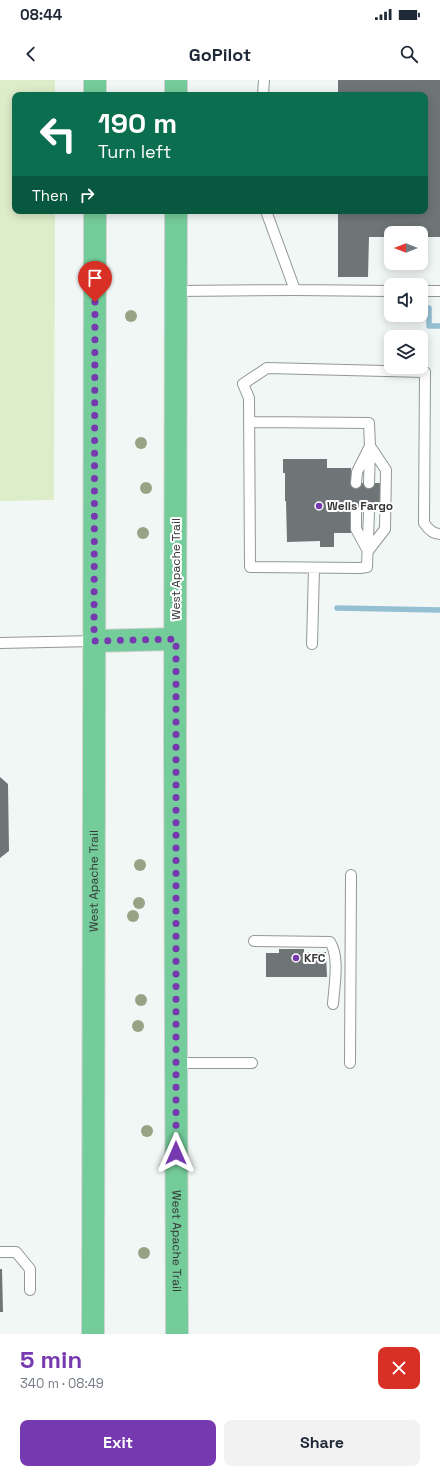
<!DOCTYPE html>
<meta charset="utf-8">
<style>
:root{--surface:#fff;--page:#f2f2f3;--text:#1f2937;--muted:#747a83;--accent:#7739af}
body{margin:0;font-family:"Space Grotesk",sans-serif;background:var(--page);color:var(--text);height:100vh;display:flex;flex-direction:column;font-size:15px;white-space:nowrap}
*{box-sizing:border-box;margin:0}
p{font-size:13px;color:var(--muted)}
.icon{flex:none;width:22px;height:22px;fill:none;stroke:currentColor;stroke-width:2;stroke-linecap:round;stroke-linejoin:round}
.map{position:relative;height:1254px;overflow:hidden}
.sheet{display:flex;flex-direction:column;background:var(--surface);flex:1}
.sheet>*{flex:none}
.top-card{position:absolute;left:12px;top:12px;width:416px;height:122px;border-radius:8px;box-shadow:0 2px 10px #0003;background:#0b6e4f;color:#fff;overflow:hidden}
.needle{width:26px;rotate:270deg}
.controls{position:absolute;left:384px;top:146px;display:grid;gap:8px}
.controls a{display:grid;place-items:center;width:44px;height:44px;border-radius:8px;background:var(--surface);box-shadow:0 2px 10px #0003;font-size:20px}
.pin{position:absolute;display:grid;place-items:center;width:34px;height:34px;color:#fff;margin:-41px -17px;border-radius:50% 50% 50% 0;rotate:-45deg;box-shadow:0 0 4px #0007}
.pin .icon{rotate:45deg}
.me{position:absolute;width:44px;margin:-22px;rotate:0deg;stroke-linejoin:round;filter:drop-shadow(0 0 3px #0008)}
.turn{display:flex;align-items:center;gap:14px;height:84px;padding:0 20px;font-size:18px}
.turn .icon{width:52px;height:52px;stroke-width:2.5}
.turn b{display:block;font-size:28px;line-height:34px}
.then{display:flex;align-items:center;height:38px;padding:0 20px;background:#0003;gap:8px;font-size:15px}
.round{display:grid;place-items:center;flex:none;width:42px;height:42px;border-radius:8px;background:var(--page)}
.overview{display:flex;align-items:center;justify-content:space-between;height:68px;padding:0 20px}
h1{font-size:24px;font-weight:700;line-height:30px;color:var(--accent)}
.primary-button{display:flex;gap:8px;margin-top:auto;padding:8px 20px}
.primary-button a{flex:1;height:46px;border-radius:8px;background:var(--accent);color:#fff;font-size:16px;font-weight:700;line-height:46px;text-align:center}
.primary-button a+a{background:var(--page);color:var(--text)}
.status{display:flex;justify-content:space-between;align-items:center;height:28px;padding:0 20px;background:var(--surface);direction:ltr}
.status svg{height:11px;fill:currentColor}
header{display:flex;justify-content:space-between;align-items:center;height:52px;padding:0 20px;background:var(--surface);font-size:18px;font-weight:700}
.map>svg:first-child{display:block}
.green{fill:#deedc9}
.lines{fill:none;stroke-linecap:round;stroke-linejoin:round}
.stream{stroke:#95bfd2;stroke-width:5.5}
.building{fill:#6f7576}
.service-casing{stroke:#929896;stroke-width:12}
.primary-casing{stroke:#d3d3d3;stroke-width:24}
.service{stroke:#fff;stroke-width:10}
.primary{stroke:#74cc9a;stroke-width:22}
.tree{fill:#96a385}
.route{stroke:#7739af;stroke-width:7;stroke-dasharray:0 12.6}
.poi-dot{fill:#7739af;stroke:#fff;stroke-width:1.5}
.labels{text-anchor:middle;stroke-width:4;stroke-linejoin:round;paint-order:stroke}
.poi-label{font-size:12px;font-weight:bold;fill:#363938;stroke:#fff;text-anchor:start}
.street-label{font-size:12px;fill:#363938;stroke:#fff}
</style>
<div class="status"><b>08:44</b><svg viewBox="0 0 49 12"><path d="M0 12V9h3v3zM5 12V6h3v6zM10 12V3h3v9zM15 12V0h3v12zM26 1h20v11H26zM47 4h2v5h-2z"/></svg></div>
<header><svg class="icon" aria-label="back" viewBox="0 0 24 24"><path d="M15 5l-7 7 7 7"/></svg>GoPilot<svg class="icon" aria-label="search" viewBox="0 0 24 24"><circle cx="10" cy="10" r="6"/><path d="M15 15l6 6"/></svg></header>
<div class="map">
<svg width="440" height="1254" viewBox="0 0 440 1254">
<rect width="100%" height="100%" fill="#f1f7f5"/>
<!-- green -->
<path class="green" d="M0 0H55V15H15V131H55L54 420 0 421Z"/>
<g class="lines">
<!-- stream -->
<path class="stream" d="M429 228V246H440
M337 528 440 530"/>
</g>
<!-- building -->
<path class="building" d="M338 0H440V157H421V153H391V157H369L368 197H338V131H425V15H338Z
M283 379H327V388H351V403H381V431L351 432V453H334V467H320V461L287 462 286 421H285V393H283Z
M0 697 8 704 9 771 0 778Z
M279 869H304V872H326L327 897H266V873H279Z
M0 1189H2L3 1232H0Z"/>
<g class="lines">
<defs>
<path id="service" d="M263 15 264 0
M266 131 295 210
M176 211 295 210 391 211
M421 211H440
M249 342 369 343 370 366 369 403
M356 403 357 392 369 368
M369 431 367 487 360 488 250 487 249 318 243 304 267 288 425 292 424 443C428 449 433 454 440 454
M356 432V449L368 471
M368 471 385 449 386 390 370 366
M0 563 95 561
M312 564 314 489
M254 861 330 862C340 877 334 907 333 924
M176 983H252
M350 983 351 795
M0 1172H16L30 1189V1210"/>
<g id="primary">
<path d="M95 15V0"/>
<path d="M176 15V0"/>
<path id="s1" d="M176 131 175 660 177 1254"/>
<path d="M95 561 175 559"/>
<path id="s2" d="M93 1254 95 131"/>
</g>
</defs>
<!-- service casing -->
<use href="#service" class="service-casing"/>
<!-- primary casing -->
<use href="#primary" class="primary-casing"/>
<!-- service -->
<use href="#service" class="service"/>
<!-- primary -->
<use href="#primary" class="primary"/>
</g>
<!-- trees -->
<g class="tree">
<circle cx="131" cy="236" r="6"/>
<circle cx="141" cy="363" r="6"/>
<circle cx="146" cy="408" r="6"/>
<circle cx="143" cy="453" r="6"/>
<circle cx="140" cy="785" r="6"/>
<circle cx="139" cy="823" r="6"/>
<circle cx="133" cy="836" r="6"/>
<circle cx="141" cy="920" r="6"/>
<circle cx="138" cy="946" r="6"/>
<circle cx="147" cy="1051" r="6"/>
<circle cx="144" cy="1173" r="6"/>
</g>
<g class="lines">
<!-- route -->
<path class="route" d="M95 222 94 561 176 559V1073"/>
</g>
<!-- markers -->
<g class="poi-dot">
<circle cx="319" cy="426" r="4"/>
<circle cx="296" cy="878" r="4"/>
</g>
<g class="labels">
<!-- poi labels -->
<g class="poi-label">
<text x="327" y="430">Wells Fargo</text>
<text x="304" y="882">KFC</text>
</g>
<!-- street labels -->
<g class="street-label">
<text transform="translate(176 489) rotate(-90)" y="4">West Apache Trail</text>
<text dy="4" stroke="none"><textPath href="#s2" startOffset="453">West Apache Trail</textPath></text>
<text dy="4" stroke="none"><textPath href="#s1" startOffset="1030">West Apache Trail</textPath></text>
</g>
</g>
</svg>
<div class="controls">
<a><svg class="needle" viewBox="-14 -14 28 28"><path d="M0-13l5 13h-10z" fill="#e53935"/><path d="M0 13l5-13h-10z" fill="#747a83"/></svg></a>
<a><svg class="icon" aria-label="sound" viewBox="0 0 24 24"><path d="M4 9h4l5-4v14l-5-4H4zM17 9q2 3 0 6"/></svg></a>
<a><svg class="icon" aria-label="layers" viewBox="0 0 24 24"><path d="M12 4l9 5-9 5-9-5zM3 14l9 5 9-5"/></svg></a>
</div>
<div class="pin" style="left:95px;top:222px;background:#d93025"><svg class="icon" aria-label="arrive" viewBox="0 0 24 24"><path d="M6 21V4h12l-3 4 3 4H6"/></svg></div>
<svg class="me" style="left:176px;top:1073px" viewBox="-20 -20 40 40"><path d="M0-17L14 15 0 8-14 15z" fill="#7739af" stroke="#fff" stroke-width="4"/></svg>
<div class="top-card">
<div class="turn"><svg class="icon" aria-label="left" viewBox="0 0 24 24"><path d="M17 20v-9H6M10 6l-5 5 5 5"/></svg><div><b>190 m</b>Turn left</div></div>
<div class="then">Then<svg class="icon" aria-label="right" viewBox="0 0 24 24"><path d="M7 20v-9h11M14 6l5 5-5 5"/></svg></div>
</div>
</div>
<section class="sheet">
<div class="overview"><div><h1>5 min</h1><p>340 m · 08:49</p></div><a class="round" style="background:#d93025;color:#fff"><svg class="icon" aria-label="close" viewBox="0 0 24 24"><path d="M6 6l12 12M18 6L6 18"/></svg></a></div>
<div class="primary-button"><a>Exit</a><a>Share</a></div>
</section>
